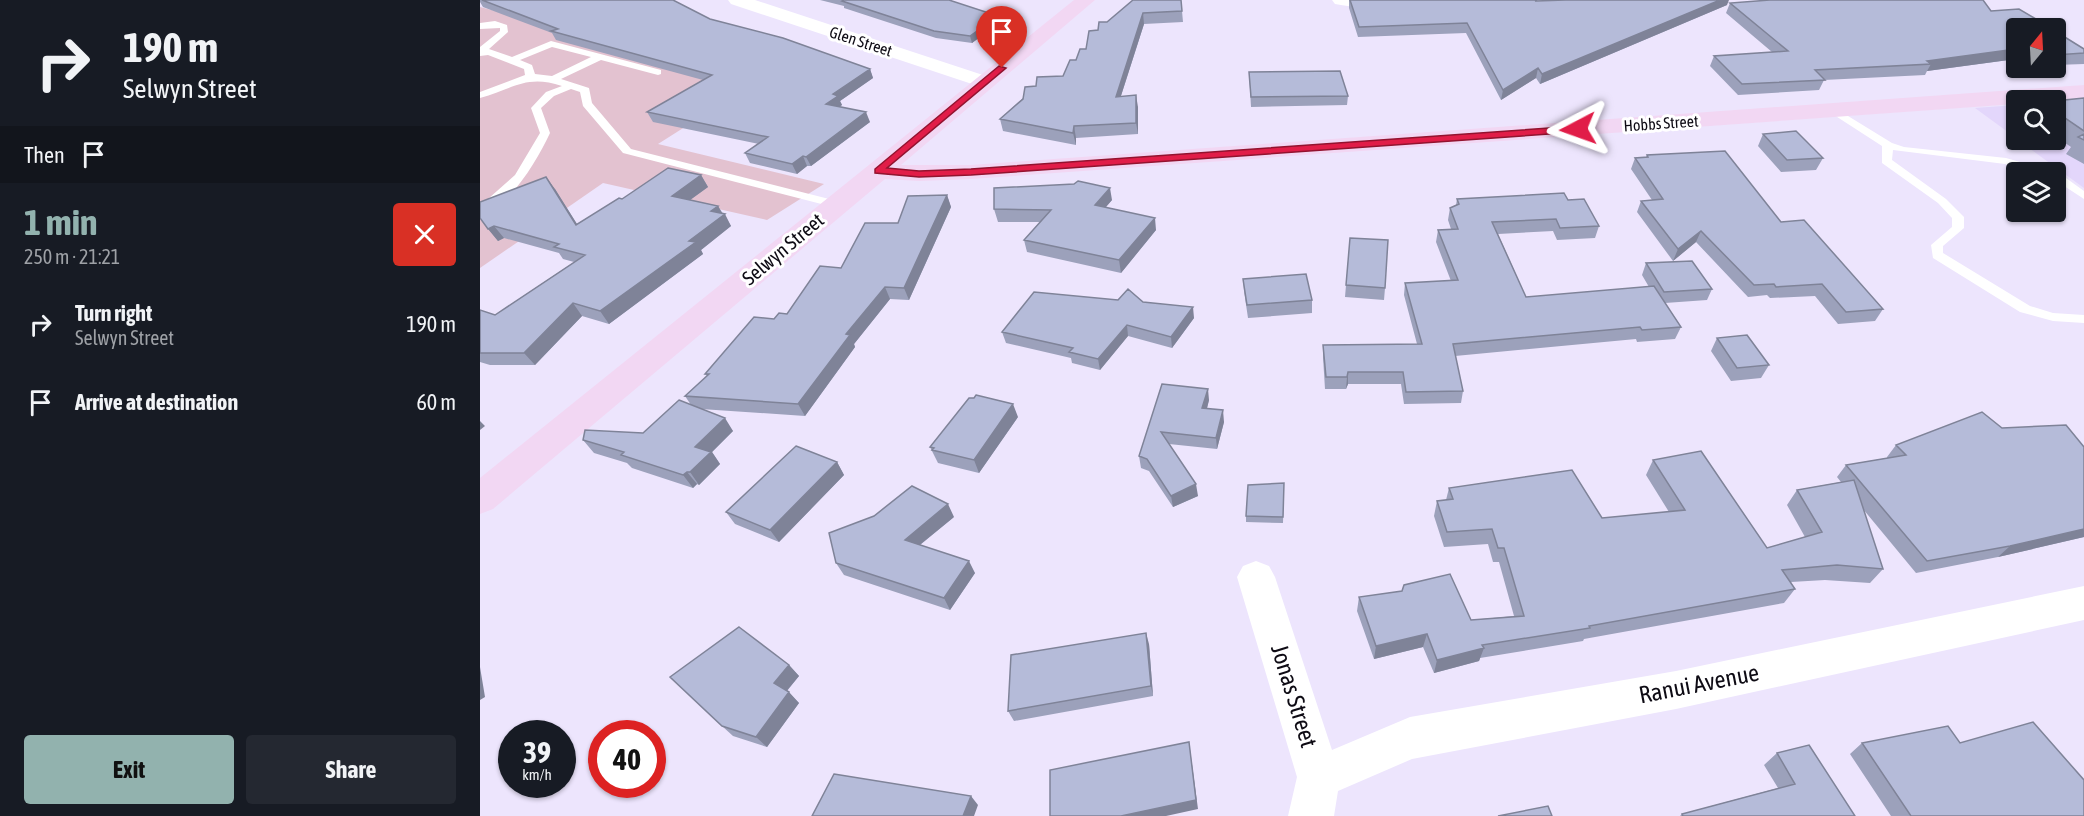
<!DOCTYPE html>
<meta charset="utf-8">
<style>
:root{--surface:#171b24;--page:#242831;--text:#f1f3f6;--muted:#9ea1a6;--accent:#92b2ae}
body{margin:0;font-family:"Asap Condensed",sans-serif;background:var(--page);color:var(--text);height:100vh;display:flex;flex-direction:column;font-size:22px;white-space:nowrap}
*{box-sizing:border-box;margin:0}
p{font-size:20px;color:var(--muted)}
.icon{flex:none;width:33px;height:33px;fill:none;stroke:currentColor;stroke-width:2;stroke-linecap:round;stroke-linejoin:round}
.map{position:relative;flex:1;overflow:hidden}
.side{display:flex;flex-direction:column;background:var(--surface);width:480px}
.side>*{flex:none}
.banner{background:#171b24;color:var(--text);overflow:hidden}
.needle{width:39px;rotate:18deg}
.buttons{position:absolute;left:1526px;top:18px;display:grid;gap:12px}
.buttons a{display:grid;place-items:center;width:60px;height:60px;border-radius:6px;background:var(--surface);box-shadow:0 2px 4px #0004;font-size:30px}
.speed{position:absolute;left:18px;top:720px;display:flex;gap:12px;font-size:30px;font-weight:700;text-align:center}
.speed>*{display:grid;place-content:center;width:78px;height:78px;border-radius:50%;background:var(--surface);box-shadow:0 2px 4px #0004;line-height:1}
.speed small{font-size:15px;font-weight:400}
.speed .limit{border:9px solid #d22;background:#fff;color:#111}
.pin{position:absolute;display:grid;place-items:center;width:51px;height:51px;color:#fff;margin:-62px -26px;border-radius:50% 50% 50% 0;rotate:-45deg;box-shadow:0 0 6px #0007}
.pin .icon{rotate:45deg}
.me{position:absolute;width:66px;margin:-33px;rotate:266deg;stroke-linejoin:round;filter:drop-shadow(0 0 4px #0008)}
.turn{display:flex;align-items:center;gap:21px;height:126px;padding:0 24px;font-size:27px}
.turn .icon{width:78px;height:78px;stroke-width:2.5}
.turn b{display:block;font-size:42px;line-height:51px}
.then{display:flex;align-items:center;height:57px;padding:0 24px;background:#0003;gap:12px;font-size:22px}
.round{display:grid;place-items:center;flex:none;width:63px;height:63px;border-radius:6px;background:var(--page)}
.overview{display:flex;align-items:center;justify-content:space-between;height:102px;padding:0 24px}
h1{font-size:36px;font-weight:700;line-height:45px;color:var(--accent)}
.primary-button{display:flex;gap:12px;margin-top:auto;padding:12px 24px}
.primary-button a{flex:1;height:69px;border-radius:6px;background:var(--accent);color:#111;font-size:24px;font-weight:700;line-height:69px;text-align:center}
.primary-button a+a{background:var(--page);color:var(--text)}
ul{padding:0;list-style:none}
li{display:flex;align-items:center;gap:18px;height:78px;padding:0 24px}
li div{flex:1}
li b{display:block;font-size:22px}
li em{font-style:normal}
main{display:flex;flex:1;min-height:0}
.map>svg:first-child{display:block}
.built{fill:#e3d6fb}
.green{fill:#e3c2d0}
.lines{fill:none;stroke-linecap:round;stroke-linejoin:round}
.lane{fill:#fff;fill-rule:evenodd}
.street{fill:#fff;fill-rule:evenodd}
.secondary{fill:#f2d7f3;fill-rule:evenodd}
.wall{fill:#9ca1bb}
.shaded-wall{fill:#7f8398}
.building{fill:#b5bbd9;stroke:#7f8398;stroke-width:1.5}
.route{fill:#e11d48;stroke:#92132f;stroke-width:1.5}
.labels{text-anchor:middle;stroke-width:6;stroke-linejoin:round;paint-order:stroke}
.far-street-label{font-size:16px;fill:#0e0b14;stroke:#fff}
.street-label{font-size:20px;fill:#0e0b14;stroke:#fff}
.near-street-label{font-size:24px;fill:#0e0b14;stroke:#fff}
</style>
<main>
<section class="side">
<div class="banner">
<div class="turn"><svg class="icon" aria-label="right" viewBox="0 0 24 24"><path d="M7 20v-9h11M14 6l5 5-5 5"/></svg><div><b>190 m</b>Selwyn Street</div></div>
<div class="then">Then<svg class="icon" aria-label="arrive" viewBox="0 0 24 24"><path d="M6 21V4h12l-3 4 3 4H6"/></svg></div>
</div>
<div class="overview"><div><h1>1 min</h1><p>250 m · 21:21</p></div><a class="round" style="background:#d93025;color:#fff"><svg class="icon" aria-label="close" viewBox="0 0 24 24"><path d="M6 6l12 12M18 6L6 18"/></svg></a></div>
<ul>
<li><svg class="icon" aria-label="right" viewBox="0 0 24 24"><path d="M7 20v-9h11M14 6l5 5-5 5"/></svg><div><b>Turn right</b><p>Selwyn Street</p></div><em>190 m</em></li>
<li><svg class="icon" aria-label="arrive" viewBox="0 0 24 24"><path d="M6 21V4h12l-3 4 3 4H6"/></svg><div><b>Arrive at destination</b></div><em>60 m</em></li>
</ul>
<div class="primary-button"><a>Exit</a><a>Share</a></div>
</section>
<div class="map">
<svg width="1604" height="816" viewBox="0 0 1604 816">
<rect width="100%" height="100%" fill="#ede5fd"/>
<!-- built -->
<path class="built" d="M1604 100V188L1538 140H1575V102Z
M1536 105V138L1495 108Z"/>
<!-- green -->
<path class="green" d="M0 7 279 80 178 144 344 184 287 220 123 183 0 268Z"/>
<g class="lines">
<!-- lane -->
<path class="lane" d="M15 21 27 25 28 32 9 49 32 57 71 41 181 70V74L178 75 121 60 81 79 109 88 112 103 151 149 361 202 363 204 357 208 143 153 103 106 100 92 91 89 74 96 61 108 70 133C58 159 30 207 0 216V206L35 175 60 133 51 108 66 92 82 86C46 74 33 89 0 98V92L45 75 44 69 8 55 0 56V47L20 31V28L0 29V23ZM72 47 111 57 72 76 55 74 52 65 40 60Z
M1355 108 1412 143 1424 147 1526 158 1579 173 1604 191V199L1575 180V172H1556L1525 164 1413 150 1412 160 1466 199 1484 217V228L1463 246V253L1550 306 1573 313 1604 315V323L1573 321 1540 312 1453 258 1451 245 1472 227V218L1458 203 1402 163V146L1351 113 1350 111Z"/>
<!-- street -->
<path class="street" d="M248 0H275L512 78 515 82 512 86 505 88 498 86 251 4Z
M852 0H934L931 4 925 5C902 6 878 9 855 4Z
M776 561 789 566 795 577 852 750 930 717 1196 671 1604 586V620L1196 709 932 759 858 791 854 816H808L817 777 757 577 763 566Z"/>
<!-- secondary -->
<path class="secondary" d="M594 0H615L421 165H491L1604 85V99L1536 100V104L491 179 439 181 405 179 13 509 0 514V478Z"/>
</g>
<!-- wall -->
<path class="wall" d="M0 0H193L230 19 390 69 393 78 360 101 362 105 359 107 390 122 331 166H327L317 174 270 163 265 153 279 144 173 122 167 112 223 80 76 40 72 33 3 7 0 2Z
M340 0H469L520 22 492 43 456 38 364 8V6Z
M701 0 703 22 664 24 641 96 658 107V134L596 138V145L523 131 520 119 556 86 583 76 596 60 606 49 618 30 627 22Z
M869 0 1065 1 1247 5 1060 84 1056 78 1021 100 986 33 878 37 869 8Z
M1250 3 1511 11 1536 28V59L1447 71 1445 75 1344 80 1339 90 1258 95 1230 66 1234 56 1292 52 1246 13Z
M1575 31 1604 49V64L1575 65Z
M769 72 868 96 867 105 771 107Z
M1604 98V164L1586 154 1591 147 1575 136V101Z
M1283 134 1343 158 1336 170 1301 172 1278 146Z
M1167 155 1301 222 1403 309 1395 321 1358 324 1335 296 1290 298 1287 295 1268 297 1216 242 1193 261 1157 212 1161 201 1172 200 1151 169 1155 158 1166 157Z
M221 175 228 187 210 200 238 206 251 226 221 250 223 254 129 324 102 316 55 365H10L0 362V310L15 315 94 262 83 259 79 253 24 238 18 241 0 218 75 189 97 224 142 199Z
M467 195 471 207 429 300 410 299 374 344 375 347 325 416 221 409 253 431 232 452 240 464 219 485 217 484 213 488 152 468 147 463 114 453 103 440 163 433 211 405 205 396 227 376 225 374 294 319 307 314 361 268 418 223Z
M977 199 1088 200 1119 226 1115 238 1077 240 1073 231 1018 234 1046 297 1169 287 1162 275 1166 263 1232 289 1227 300 1185 303 1201 327 1195 339 1157 342 1156 339 975 356 983 391 981 403 924 404 921 384H868L866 389H845L843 357V345L937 344 924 295 925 283 971 281 956 242 958 230 971 229 968 220 970 208 976 205Z
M632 200 626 207 676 230 641 273 547 252 544 240 560 222H518L514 209Z
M870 238 905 288 904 300 865 297Z
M763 279 832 300V313L768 318 764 291Z
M663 302 714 318 692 348 648 336 620 370 592 363 591 358 526 343 522 332Z
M1237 338 1289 365 1281 378 1251 381 1231 351Z
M682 384 729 400 727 408 744 422 737 449 689 444 718 496 693 507 669 471 661 468 659 456Z
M538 417 499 473 458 463 450 447Z
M1522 428 1604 447V537L1518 557 1436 573 1383 509 1403 569 1390 583 1345 580 1311 582 1315 589 1304 603 1104 639 1103 641 1000 658 999 661 954 673 943 647 894 659 877 611 879 597 991 620 1034 616 1019 562H1013L1008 544 964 547 954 516 957 501 966 500 969 488 1122 518 1189 512 1166 475 1173 460 1287 548 1325 537 1307 505 1317 490 1361 482 1357 477 1366 465 1407 458V457L1416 445Z
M357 462 364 475 299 542 255 524 246 512Z
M804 483 803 523 766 522V516Z
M474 517 440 545 495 573 470 610 364 575 356 563Z
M669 644 673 696 534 721 528 711Z
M309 665 319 676 307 691 319 703 287 747 253 736 242 726Z
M1382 743H1480L1604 816H1411L1370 754Z
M1297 753 1375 816H1200L1202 814 1298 788 1284 765Z"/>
<!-- shaded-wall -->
<path class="shaded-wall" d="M1240 0H1249L1247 5 1060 84 1062 74Z
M663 13 664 24 637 108 636 97Z
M518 16 520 22 492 43 490 36Z
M1536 49V59L1447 71 1451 64 1447 61Z
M1058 68 1056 78 1021 100 1023 90Z
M390 69 393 78 360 101 362 105 350 113 346 104 353 94Z
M656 95 658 107V134L656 123Z
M386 112 390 122 331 166 326 157Z
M594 126 596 138V145L593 133Z
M323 156 327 166 317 174 312 164Z
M221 175 228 187 199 208 192 196Z
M66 177 75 189 105 237 96 225Z
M630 188 632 200 617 217 615 205Z
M467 195 471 207 429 300 424 288Z
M238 206 243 215 245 214 251 226 221 250 223 254 129 324 120 311 209 241 231 211Z
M675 218 676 230 641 273 639 260Z
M14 226 24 238 18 241 8 229Z
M1221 231 1216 242 1193 261 1198 249Z
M405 287 410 299 374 344 375 347 325 416 318 404 366 334Z
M93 303 102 316 55 365 44 353Z
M713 307 714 318 692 348 691 337Z
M647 325 648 336 620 370 618 359Z
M868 372V384L866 389 867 377Z
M728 389 729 400 724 420 722 408Z
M533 404 538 417 499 473 494 460Z
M743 410 744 422 737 449 736 438Z
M245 418 253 431 232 452 240 464 219 485 210 472 215 447Z
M0 421 5 426 0 430Z
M357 462 364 475 299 542 290 530Z
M207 472 217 484 213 488 203 475Z
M716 484 718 496 693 507 691 496Z
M468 504 474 517 431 552 425 540Z
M1604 529V537L1518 557 1530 546Z
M489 561 495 573 470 610 464 598Z
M666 633 669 644 673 696 671 686Z
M947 634 943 647 894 659 896 646Z
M1004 648 999 661 954 673 957 660Z
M309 665 319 676 304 694 294 683Z
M0 667 5 697 0 700Z
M309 692 319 703 287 747 276 737Z
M709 742 718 809 686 816H641Z
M491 796 498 805 494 816H483Z"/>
<!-- building -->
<path class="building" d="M2 0H193L230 19 303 38 390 69 353 94 358 96 346 104 386 112 326 157 323 156 312 164 265 153 288 137 167 112 232 75 71 31 78 29Z
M363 0H469L518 16 490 36 454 31 362 1 364 0Z
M653 0H701L702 11 663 13 636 97 656 95V123L594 126 593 133 520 119 543 99 545 87 556 86 557 77 583 76 590 60H596L600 49H606L609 31 618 30 619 22H627Z
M870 0H1057L1055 1 1086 0H1240L1062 74 1058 68 1023 90 987 23 879 27Z
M1290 0H1503L1511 11 1539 9 1571 28H1536V49L1447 61 1451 64 1335 70 1345 80 1262 84 1234 56 1308 51 1250 3Z
M1575 31 1604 49V53L1575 55Z
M860 71 868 96 771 97 769 72Z
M1604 98V131L1575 111V101Z
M1316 131 1343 158 1307 160 1283 134Z
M1604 134V140L1598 137Z
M1245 151 1301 222 1324 220 1403 309 1366 312 1342 284 1296 287 1294 284 1274 285 1221 231 1198 249 1161 201 1183 199 1155 158 1168 157 1167 155Z
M188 168 221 175 192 196 238 206 231 211 245 214 209 241 216 242 120 311 93 303 44 353H0V310L15 315 105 255 74 247 79 244 14 226 8 229 0 218V202L66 177 96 225 139 198 142 199Z
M598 181 630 188 615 205 675 218 639 260 544 240 571 210 514 209V188L594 184Z
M1084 193 1088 200 1104 199 1119 226 1080 228 1076 219 1012 222 1046 297 1174 286 1201 327 1162 330 1160 327 973 344 983 391 926 392 923 372H868L867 377H846L843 345 942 344 925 283 978 280 958 230 978 229 970 208 979 204 977 199Z
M467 195 424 288 405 287 366 334 370 335 318 404 205 396 229 374H225L274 317 294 319 299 313 307 314 340 266 361 268 385 223H418L428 196Z
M870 238 908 240 905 288 866 285Z
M1212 261 1232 289 1184 292 1166 263Z
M826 274 832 300 767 305 763 279Z
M648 289 663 302 713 307 691 337 647 325 618 359 589 352 593 348 522 332 554 292 638 300Z
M1267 335 1289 365 1257 368 1237 338Z
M682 384 728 389 722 408 743 410 736 438 681 432 716 484 691 496 667 459 659 456Z
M496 395 533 404 494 460 452 450 454 448 450 447 489 398H494Z
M199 400 245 418 215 447 231 452 210 472H207L203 475 141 455 144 452 103 440 105 430 163 433Z
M1502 412 1522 428 1586 425 1604 447V529L1530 546 1447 561 1366 465 1426 455 1416 445Z
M316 446 357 462 290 530 246 512Z
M1221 451 1287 548 1342 532 1317 490 1374 480 1403 569 1357 565 1302 570 1315 589 1109 626 1110 628 1002 645 1004 648 957 660 947 634 896 646 879 597 922 591 924 585 970 574 991 620 1044 616 1024 548H1018L1012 529 967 532 957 501 973 499 969 488 1092 470 1122 518 1205 510 1173 460Z
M804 483 803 517 766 516 768 485Z
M432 486 468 504 425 540 489 561 464 598 356 563 349 533 394 516Z
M259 627 309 665 294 683 309 692 276 737 242 726 190 677Z
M666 633 671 686 528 711 531 655Z
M1553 722 1604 780V816H1431L1382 743 1468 726 1480 743Z
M709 742 716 800 641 816H570V770Z
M1329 745 1375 816H1203L1202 814 1315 784 1297 753Z
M354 774 491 796 483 816H332Z
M1068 806 1072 816H1018Z"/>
<!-- route -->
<path class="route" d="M519 66 526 68 407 168 439 171 491 169 1098 126 1103 129 1098 132 491 175 439 177 395 173V169Z"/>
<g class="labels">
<!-- far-street labels -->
<g class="far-street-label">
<text transform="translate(381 41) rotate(18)" y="6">Glen Street</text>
<text transform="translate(1181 123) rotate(-4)" y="6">Hobbs Street</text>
</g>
<!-- street labels -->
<g class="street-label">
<text transform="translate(303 249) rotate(-40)" y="7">Selwyn Street</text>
</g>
<!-- near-street labels -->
<g class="near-street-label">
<text transform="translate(1219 684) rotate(-11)" y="8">Ranui Avenue</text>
<text transform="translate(814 696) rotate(73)" y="8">Jonas Street</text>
</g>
</g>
</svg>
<div class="buttons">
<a><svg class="needle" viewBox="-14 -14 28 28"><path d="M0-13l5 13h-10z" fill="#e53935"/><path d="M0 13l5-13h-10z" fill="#9ea1a6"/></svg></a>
<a><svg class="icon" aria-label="search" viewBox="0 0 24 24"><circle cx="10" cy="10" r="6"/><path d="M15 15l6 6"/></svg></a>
<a><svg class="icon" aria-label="layers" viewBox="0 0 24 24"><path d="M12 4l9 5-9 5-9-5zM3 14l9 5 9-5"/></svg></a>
</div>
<div class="speed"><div>39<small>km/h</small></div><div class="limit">40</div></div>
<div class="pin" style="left:522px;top:68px;background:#d93025"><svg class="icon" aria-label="arrive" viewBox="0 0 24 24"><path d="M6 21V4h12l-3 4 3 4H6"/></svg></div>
<svg class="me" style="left:1098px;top:129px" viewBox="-20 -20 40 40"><path d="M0-17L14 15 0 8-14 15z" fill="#e11d48" stroke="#fff" stroke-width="4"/></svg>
</div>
</main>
